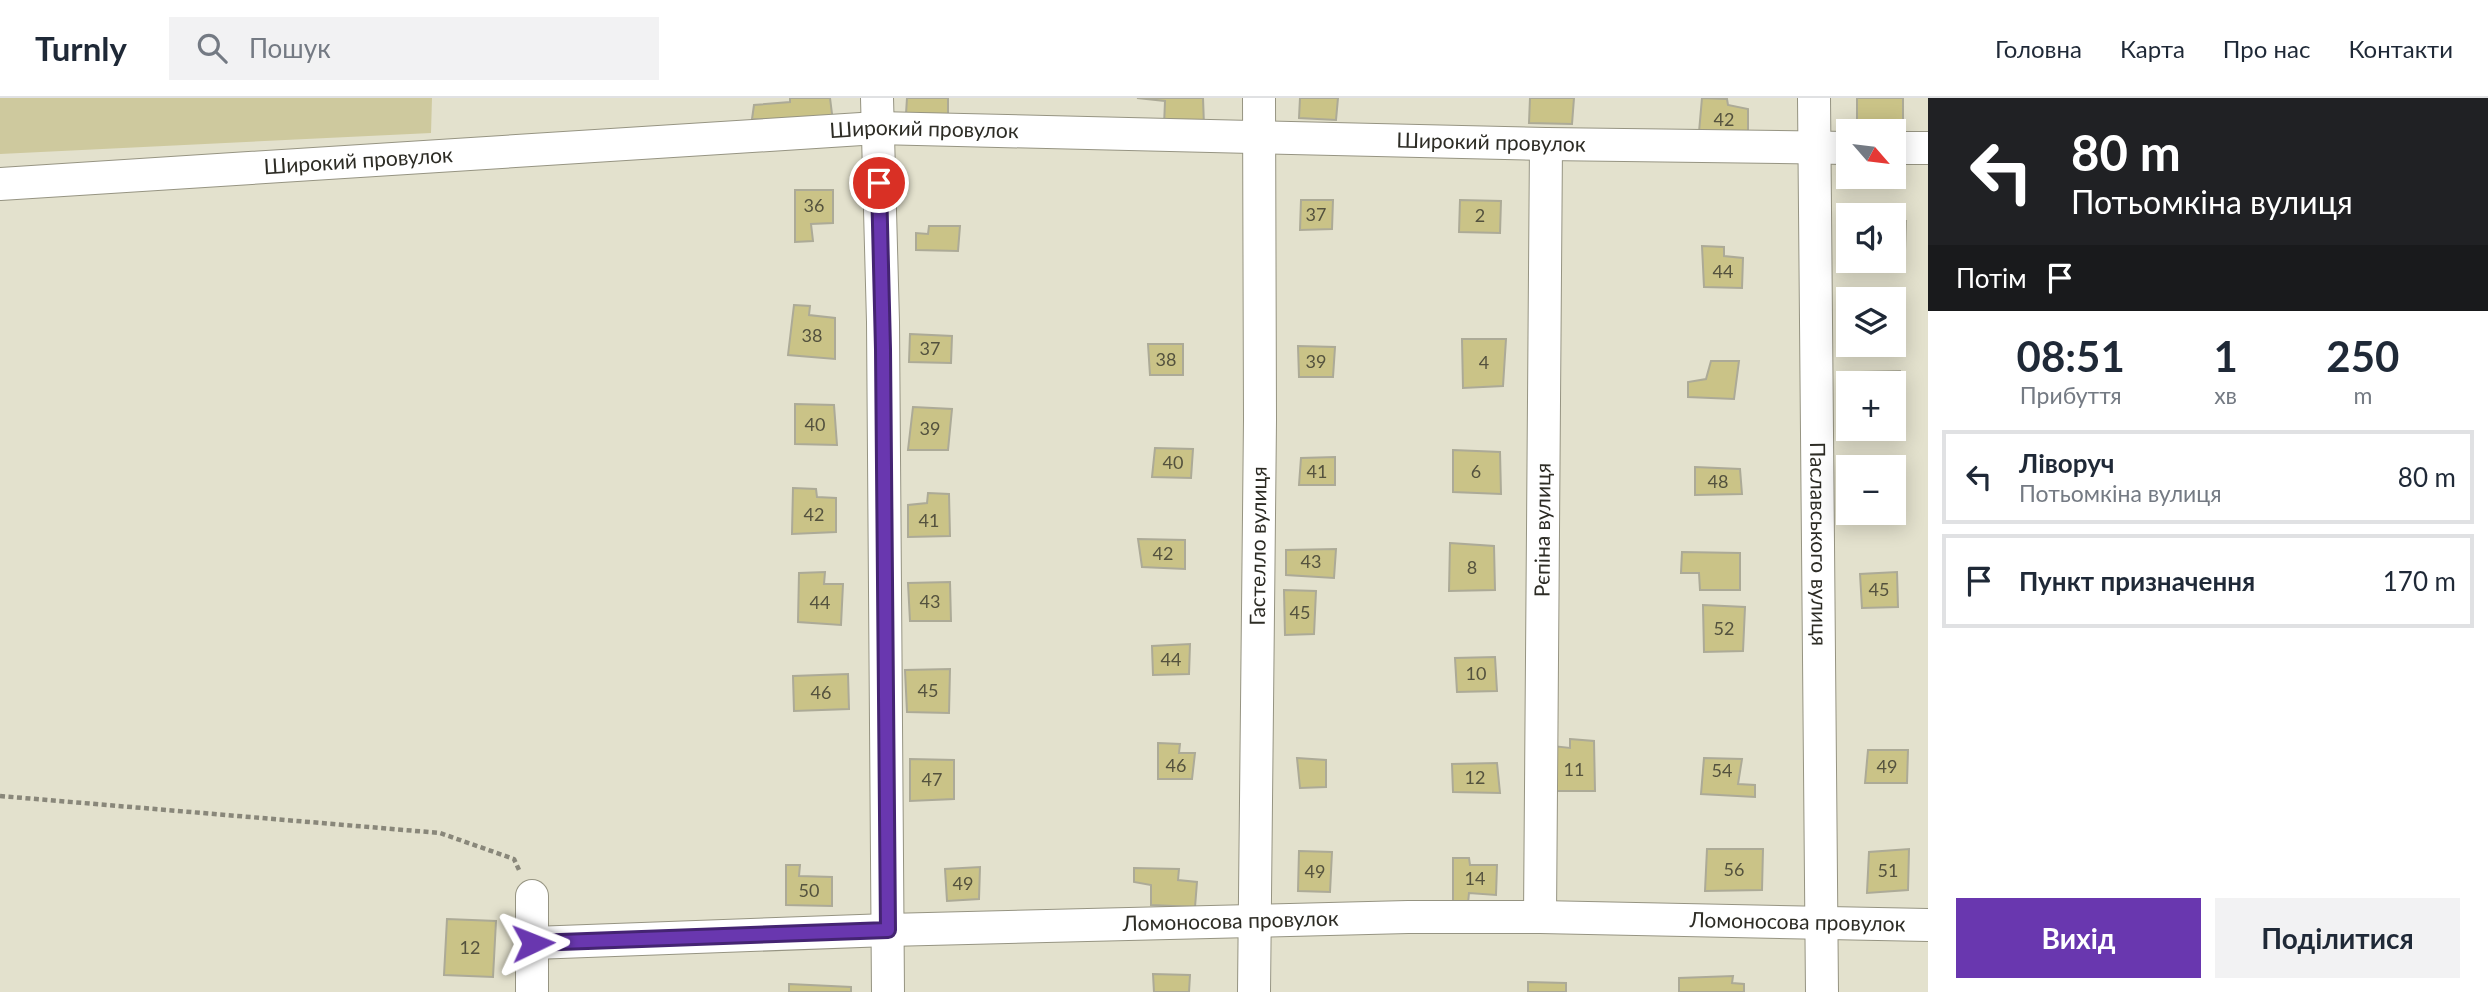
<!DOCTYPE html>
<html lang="uk">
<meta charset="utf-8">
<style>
:root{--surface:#fff;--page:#f2f2f3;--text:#1f2937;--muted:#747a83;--line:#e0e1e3;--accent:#6937af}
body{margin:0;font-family:Lato,sans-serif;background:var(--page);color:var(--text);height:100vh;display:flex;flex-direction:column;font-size:26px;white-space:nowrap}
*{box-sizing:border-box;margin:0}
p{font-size:23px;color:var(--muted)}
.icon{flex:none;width:38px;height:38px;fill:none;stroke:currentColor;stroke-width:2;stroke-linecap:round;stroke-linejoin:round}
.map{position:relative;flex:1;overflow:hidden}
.side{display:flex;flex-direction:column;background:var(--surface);width:560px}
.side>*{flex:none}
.hud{background:#202124;color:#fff;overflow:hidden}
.needle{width:46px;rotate:118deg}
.buttons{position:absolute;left:1836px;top:21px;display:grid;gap:14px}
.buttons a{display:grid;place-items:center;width:70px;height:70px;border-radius:0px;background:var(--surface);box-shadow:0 4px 18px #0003;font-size:35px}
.pin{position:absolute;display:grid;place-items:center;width:60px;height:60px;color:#fff;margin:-30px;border:4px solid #fff;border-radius:50%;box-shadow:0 2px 7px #0007}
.me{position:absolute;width:77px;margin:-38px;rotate:88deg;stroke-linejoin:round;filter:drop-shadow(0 0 5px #0008)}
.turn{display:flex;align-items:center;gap:24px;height:147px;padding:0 28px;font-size:32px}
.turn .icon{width:91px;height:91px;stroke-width:2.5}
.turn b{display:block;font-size:49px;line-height:60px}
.then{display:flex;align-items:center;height:66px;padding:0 28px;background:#0003;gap:14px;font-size:26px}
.eta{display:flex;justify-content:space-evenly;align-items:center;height:119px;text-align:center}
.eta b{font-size:42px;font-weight:700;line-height:49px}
.primary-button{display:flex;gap:14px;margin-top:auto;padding:14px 28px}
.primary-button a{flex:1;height:80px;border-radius:0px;background:var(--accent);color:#fff;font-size:28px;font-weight:700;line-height:80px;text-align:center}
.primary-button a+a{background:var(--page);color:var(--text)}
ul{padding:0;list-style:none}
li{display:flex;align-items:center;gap:21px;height:94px;margin:0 14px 10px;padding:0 14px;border:4px solid var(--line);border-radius:0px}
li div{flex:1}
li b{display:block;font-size:26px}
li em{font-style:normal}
header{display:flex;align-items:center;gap:42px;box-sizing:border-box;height:98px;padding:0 35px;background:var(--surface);border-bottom:2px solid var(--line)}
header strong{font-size:33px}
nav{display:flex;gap:38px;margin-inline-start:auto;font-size:24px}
.search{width:490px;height:63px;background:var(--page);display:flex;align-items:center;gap:18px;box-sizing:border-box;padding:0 24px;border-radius:0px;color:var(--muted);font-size:26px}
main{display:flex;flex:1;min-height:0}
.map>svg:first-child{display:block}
.green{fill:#cec99e}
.building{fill:#cac387;stroke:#acaa97;stroke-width:2}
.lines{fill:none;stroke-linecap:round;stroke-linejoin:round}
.street-casing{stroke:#969482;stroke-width:34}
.path{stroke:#89877a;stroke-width:4.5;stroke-dasharray:5 3.5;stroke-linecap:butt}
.street{stroke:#fff;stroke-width:32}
.route-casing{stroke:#442472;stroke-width:18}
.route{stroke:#6937af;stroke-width:12}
.labels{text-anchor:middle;stroke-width:6;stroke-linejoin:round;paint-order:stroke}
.number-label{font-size:18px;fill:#54523e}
.street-label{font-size:21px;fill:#2d2c25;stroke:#fff}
</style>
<header>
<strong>Turnly</strong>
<div class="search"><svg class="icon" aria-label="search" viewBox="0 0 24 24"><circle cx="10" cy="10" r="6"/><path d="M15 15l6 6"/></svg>Пошук</div>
<nav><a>Головна</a><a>Карта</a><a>Про нас</a><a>Контакти</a></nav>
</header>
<main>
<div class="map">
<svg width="1928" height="894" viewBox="0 0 1928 894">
<rect width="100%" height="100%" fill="#e3e1cd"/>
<!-- green -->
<path class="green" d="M0 0H432L431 35 0 56Z"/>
<!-- building -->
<path class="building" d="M790 0H830L833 24 752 21 754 7 790 4Z
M907 0H948V16H906Z
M1137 0H1203L1204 28H1164L1165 3Z
M1300 0H1338L1336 22 1299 20Z
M1530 0H1574L1572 26 1529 25Z
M1702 0 1727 1 1728 7 1748 11V36L1699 34Z
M1857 0H1903V36H1894V33H1857Z
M795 92H833V125L811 126 813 143 795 144Z
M1301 102H1333L1332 131 1300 132Z
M1460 102 1501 103 1500 135 1459 134Z
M1894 123H1906L1905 153H1894Z
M929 128H960L958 153 916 152V135L928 136Z
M1702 148 1724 149V158L1743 160 1742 190 1704 189Z
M794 207 810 208 809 217 835 220V261L788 257Z
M910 236 952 238 951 265 909 264Z
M1462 241H1506L1503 288 1463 290Z
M1148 246H1183V277H1150Z
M1298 248 1335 249 1333 279H1299Z
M1711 263H1739L1734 301 1688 299V284L1706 281Z
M1900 273 1904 321 1894 322V285H1861L1860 274Z
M795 306 834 307 837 347 795 346Z
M913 309 952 311 948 352H908Z
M1155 350 1193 351 1191 380 1152 379Z
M1453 352 1500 354 1501 396 1453 394Z
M1335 359V387H1299L1301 360Z
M1695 369 1740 371 1742 396 1695 397Z
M793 390 816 391 817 399 836 400V434L792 436Z
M928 395 949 396 950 438 908 439V407L927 405Z
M1138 441 1185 442V471L1142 469Z
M1450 445 1494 448 1495 492 1449 493Z
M1336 451 1334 480 1286 477V452Z
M1682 454 1740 455V492H1700L1699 475H1681Z
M825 474 824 486H843L841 527 798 524 799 475Z
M1897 474 1898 509 1862 510 1860 476Z
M950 484 951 523H910L908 485Z
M1284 492 1316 493 1314 536 1285 537Z
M1703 507 1745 509 1743 553 1704 554Z
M1190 546 1189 576 1153 577 1152 548Z
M1495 559 1497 593 1457 594 1455 560Z
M950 571 949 615 907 614 905 572Z
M848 576 849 611 794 613 793 578Z
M1570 641 1594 643 1595 693H1552L1553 648 1570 650Z
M1158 645 1180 646 1179 655H1195L1192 681H1158Z
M1868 652H1908L1907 685H1865Z
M1297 660 1326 662V689L1300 690Z
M1704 660 1742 661 1738 686 1755 687V699L1701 696Z
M910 661 954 662V701L910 703Z
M1497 665 1500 695 1453 694 1452 666Z
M1707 751H1763L1762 792 1705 793Z
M1909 751 1908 792 1867 795 1869 754Z
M1299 753 1332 754 1330 794 1298 793Z
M1453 760H1469L1470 767H1497L1496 797 1469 795 1468 805H1453Z
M786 767H800L799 778 832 779V808L786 807Z
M980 769 979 801 947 803 945 771Z
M1134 770 1179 771 1178 782 1197 784 1195 809 1151 807V787L1134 784Z
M447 821 496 823 493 879 444 877Z
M1153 876 1190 877 1189 894H1154Z
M1733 878 1732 885 1744 886V894H1679V880Z
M1528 884 1566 885V894H1528Z
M789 886 851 889V894H789Z"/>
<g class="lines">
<defs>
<g id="street">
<path d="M877 0 883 224 888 894"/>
<path id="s1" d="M1814 0 1822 894"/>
<path d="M1894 50H1928"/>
<path id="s2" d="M0 86 877 30 1546 46 1848 50"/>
<path d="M532 798V894"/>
<path id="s3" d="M1540 819 1546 46"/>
<path id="s4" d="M533 845 888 832 1408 819H1540L1928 827"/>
<path id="s5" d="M1254 894 1260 322 1259 0"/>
</g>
</defs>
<!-- street casing -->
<use href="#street" class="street-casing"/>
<!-- path -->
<path class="path" d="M0 698 440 735 514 761 519 772"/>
<!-- street -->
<use href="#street" class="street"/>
</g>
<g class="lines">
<defs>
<path id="route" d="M533 845 888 832 883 251 879 85"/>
</defs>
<!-- route casing -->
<use href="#route" class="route-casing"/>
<!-- route -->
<use href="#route" class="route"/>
</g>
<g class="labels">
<!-- number labels -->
<g class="number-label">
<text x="1724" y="28">42</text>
<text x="814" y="114">36</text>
<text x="1316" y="123">37</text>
<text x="1480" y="124">2</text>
<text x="1723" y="180">44</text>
<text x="812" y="244">38</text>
<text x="930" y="257">37</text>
<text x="1166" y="268">38</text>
<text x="1316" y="270">39</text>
<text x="1484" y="271">4</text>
<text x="815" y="333">40</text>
<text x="930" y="337">39</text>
<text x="1173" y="371">40</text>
<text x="1317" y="380">41</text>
<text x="1476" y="380">6</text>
<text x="1718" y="390">48</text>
<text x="814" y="423">42</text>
<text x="929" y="429">41</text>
<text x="1163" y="462">42</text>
<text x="1311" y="470">43</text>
<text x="1472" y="476">8</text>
<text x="1879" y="498">45</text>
<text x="930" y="510">43</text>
<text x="820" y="511">44</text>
<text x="1300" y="521">45</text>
<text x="1724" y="537">52</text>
<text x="1171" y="568">44</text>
<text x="1476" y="582">10</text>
<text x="928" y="599">45</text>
<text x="821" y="601">46</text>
<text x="1176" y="674">46</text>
<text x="1887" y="675">49</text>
<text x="1574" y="678">11</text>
<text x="1722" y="679">54</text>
<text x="1475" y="686">12</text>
<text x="932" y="688">47</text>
<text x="1734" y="778">56</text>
<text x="1888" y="779">51</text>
<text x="1315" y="780">49</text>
<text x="1475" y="787">14</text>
<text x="963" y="792">49</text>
<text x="809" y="799">50</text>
<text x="470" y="856">12</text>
</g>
<!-- street labels -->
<g class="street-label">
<text dy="7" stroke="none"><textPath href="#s2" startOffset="926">Широкий провулок</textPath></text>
<text dy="7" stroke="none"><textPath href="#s2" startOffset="1493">Широкий провулок</textPath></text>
<text dy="7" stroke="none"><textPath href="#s2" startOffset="359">Широкий провулок</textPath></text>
<text dy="7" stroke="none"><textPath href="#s3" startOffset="387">Рєпіна вулиця</textPath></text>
<text dy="7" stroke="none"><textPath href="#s5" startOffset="446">Гастелло вулиця</textPath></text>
<text dy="7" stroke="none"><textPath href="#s1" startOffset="446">Паславського вулиця</textPath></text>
<text dy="7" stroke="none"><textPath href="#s4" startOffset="698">Ломоносова провулок</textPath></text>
<text dy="7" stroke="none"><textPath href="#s4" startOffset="1265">Ломоносова провулок</textPath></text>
</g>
</g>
</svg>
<div class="buttons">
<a><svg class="needle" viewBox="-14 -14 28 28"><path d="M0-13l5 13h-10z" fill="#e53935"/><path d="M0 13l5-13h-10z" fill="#747a83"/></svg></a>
<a><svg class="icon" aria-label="sound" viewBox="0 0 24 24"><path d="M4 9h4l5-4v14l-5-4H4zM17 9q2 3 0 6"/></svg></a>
<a><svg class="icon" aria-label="layers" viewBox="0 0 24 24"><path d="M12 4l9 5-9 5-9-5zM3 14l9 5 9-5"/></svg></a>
<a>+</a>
<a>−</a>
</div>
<div class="pin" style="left:879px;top:85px;background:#d93025"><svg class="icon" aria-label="arrive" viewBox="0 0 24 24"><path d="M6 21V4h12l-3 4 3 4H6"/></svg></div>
<svg class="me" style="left:533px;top:845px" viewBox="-20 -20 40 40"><path d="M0-17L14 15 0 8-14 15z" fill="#6937af" stroke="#fff" stroke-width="4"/></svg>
</div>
<section class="side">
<div class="hud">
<div class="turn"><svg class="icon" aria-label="left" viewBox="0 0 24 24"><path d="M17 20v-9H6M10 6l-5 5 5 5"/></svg><div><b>80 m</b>Потьомкіна вулиця</div></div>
<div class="then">Потім<svg class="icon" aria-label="arrive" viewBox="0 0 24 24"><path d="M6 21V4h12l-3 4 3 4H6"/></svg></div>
</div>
<div class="eta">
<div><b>08:51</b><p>Прибуття</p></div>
<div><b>1</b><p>хв</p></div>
<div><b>250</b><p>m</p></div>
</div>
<ul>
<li><svg class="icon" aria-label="left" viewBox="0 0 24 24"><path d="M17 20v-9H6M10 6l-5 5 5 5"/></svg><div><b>Ліворуч</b><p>Потьомкіна вулиця</p></div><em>80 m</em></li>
<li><svg class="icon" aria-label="arrive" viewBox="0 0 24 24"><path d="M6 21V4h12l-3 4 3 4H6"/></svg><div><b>Пункт призначення</b></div><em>170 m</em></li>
</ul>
<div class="primary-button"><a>Вихід</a><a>Поділитися</a></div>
</section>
</main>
